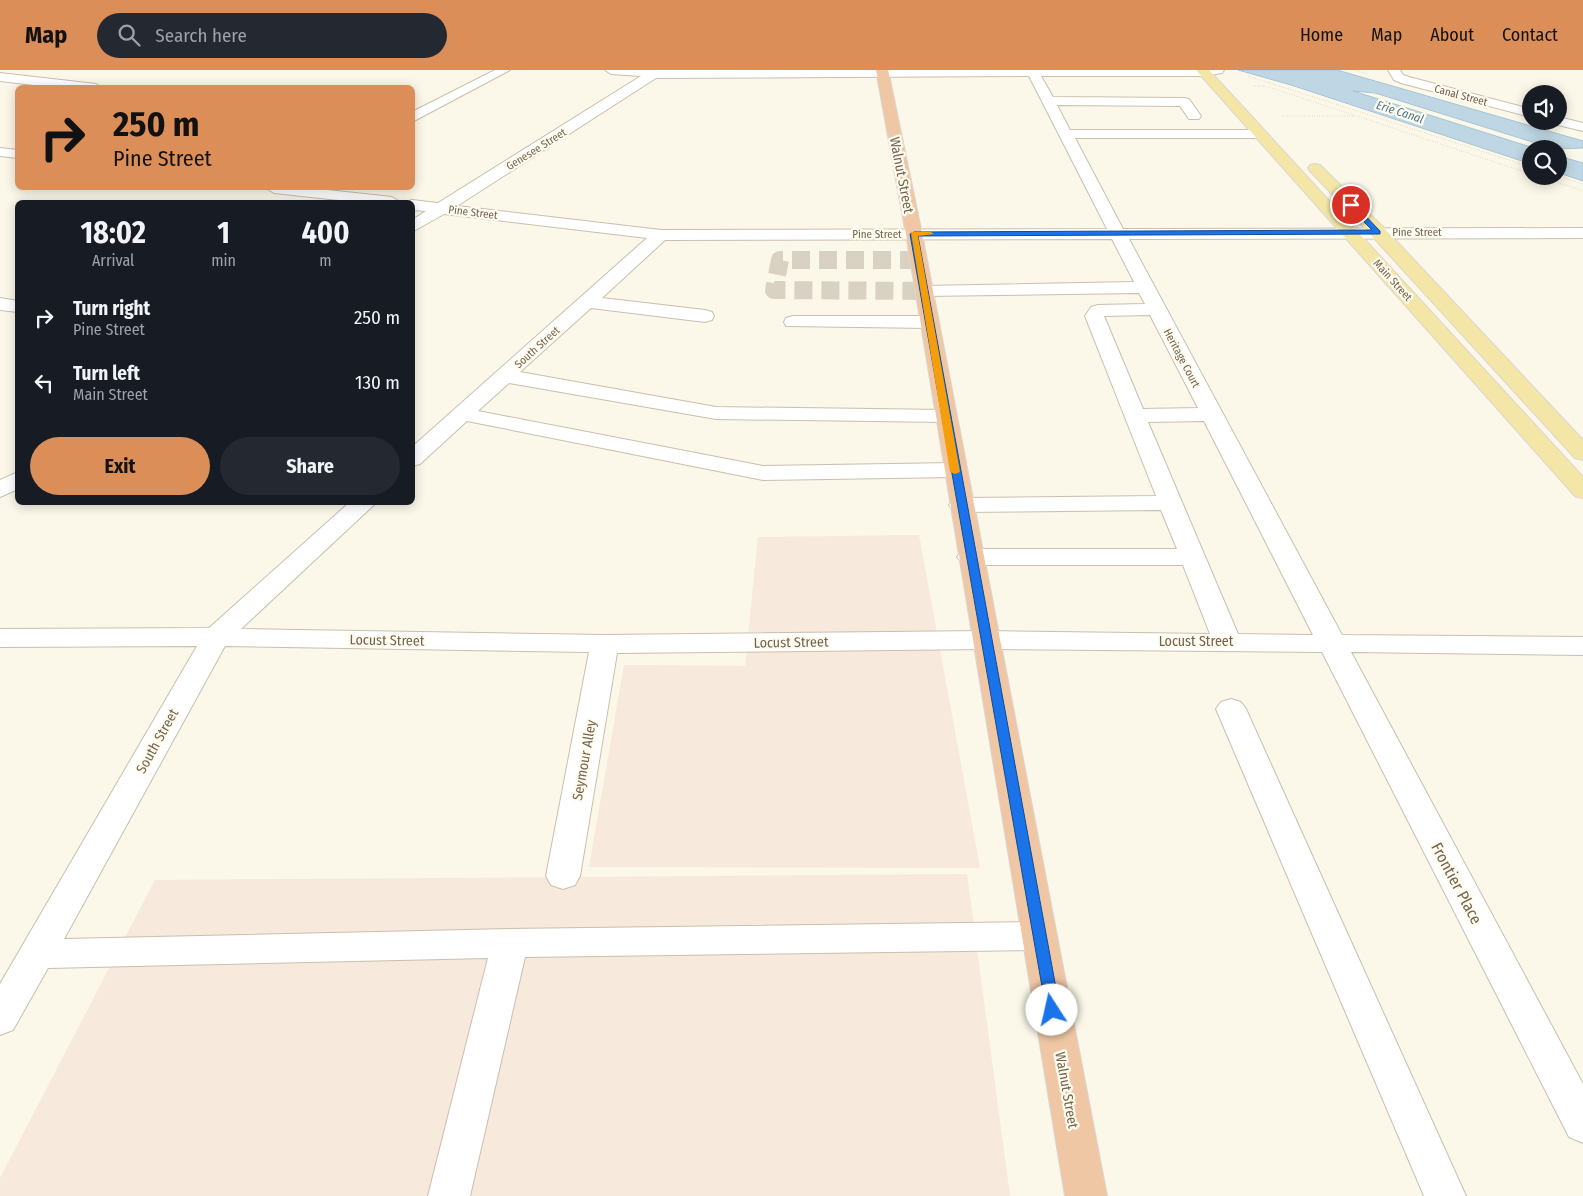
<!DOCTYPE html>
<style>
:root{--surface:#171b24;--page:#242831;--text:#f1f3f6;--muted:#9ea1a6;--accent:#db8e58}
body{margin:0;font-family:"Fira Sans Condensed",sans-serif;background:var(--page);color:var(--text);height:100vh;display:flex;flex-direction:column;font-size:19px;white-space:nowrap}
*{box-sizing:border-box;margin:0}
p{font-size:16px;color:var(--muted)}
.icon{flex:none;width:28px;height:28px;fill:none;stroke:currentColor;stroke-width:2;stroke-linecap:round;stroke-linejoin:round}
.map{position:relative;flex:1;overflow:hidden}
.panel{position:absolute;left:15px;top:130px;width:400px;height:305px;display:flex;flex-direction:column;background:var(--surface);border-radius:8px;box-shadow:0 2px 12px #0003}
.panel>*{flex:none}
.top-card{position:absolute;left:15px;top:15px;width:400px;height:105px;border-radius:8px;box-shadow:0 2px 12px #0003;background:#db8e58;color:#111;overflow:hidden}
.controls{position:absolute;left:1522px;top:15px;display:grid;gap:10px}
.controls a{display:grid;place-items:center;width:45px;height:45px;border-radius:50%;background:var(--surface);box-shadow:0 2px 12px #0003;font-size:25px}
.pin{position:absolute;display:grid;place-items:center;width:42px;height:42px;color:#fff;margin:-21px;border:2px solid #fff;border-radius:50%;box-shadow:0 1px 5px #0007}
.me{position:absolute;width:55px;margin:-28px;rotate:350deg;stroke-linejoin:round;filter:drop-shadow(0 0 4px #0008)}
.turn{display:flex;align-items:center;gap:18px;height:105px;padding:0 15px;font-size:22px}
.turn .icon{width:65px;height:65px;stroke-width:2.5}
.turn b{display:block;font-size:35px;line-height:42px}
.eta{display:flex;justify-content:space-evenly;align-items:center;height:85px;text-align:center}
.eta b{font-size:30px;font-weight:700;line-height:35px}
.action{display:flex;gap:10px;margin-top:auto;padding:10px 15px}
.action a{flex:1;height:58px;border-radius:30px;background:var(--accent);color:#111;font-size:20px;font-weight:700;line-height:58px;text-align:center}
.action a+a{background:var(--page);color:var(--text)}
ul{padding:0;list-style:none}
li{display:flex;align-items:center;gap:15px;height:65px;padding:0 15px}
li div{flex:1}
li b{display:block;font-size:19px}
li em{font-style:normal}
header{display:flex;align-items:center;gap:30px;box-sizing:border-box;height:70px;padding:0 25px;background:var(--accent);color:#111}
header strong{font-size:24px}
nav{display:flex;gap:28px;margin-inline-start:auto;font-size:18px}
.search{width:350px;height:45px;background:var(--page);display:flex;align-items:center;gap:12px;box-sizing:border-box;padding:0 18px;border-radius:28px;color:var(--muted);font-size:19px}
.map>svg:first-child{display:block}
.commercial{fill:#f7e9db}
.water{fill:#bfd7e4;stroke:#a6c4d5}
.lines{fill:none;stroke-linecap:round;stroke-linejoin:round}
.minor-tunnel{stroke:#d9d2c2;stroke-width:18;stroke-dasharray:18 9;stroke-linecap:butt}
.minor-casing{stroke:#cabfad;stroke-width:2}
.major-casing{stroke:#dbd6d1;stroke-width:2}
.highway-casing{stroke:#dbd6d1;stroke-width:2}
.path{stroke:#d4c0a6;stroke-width:1;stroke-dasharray:0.5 2;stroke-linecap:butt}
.minor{fill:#fff;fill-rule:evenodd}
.major{fill:#f4e6a7;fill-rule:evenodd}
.highway{fill:#f0c7a5;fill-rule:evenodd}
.route{fill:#1a73e8;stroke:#114b97}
.slow{fill:#f59e0b}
.labels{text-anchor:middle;stroke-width:4.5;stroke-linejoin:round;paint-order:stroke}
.far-street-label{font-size:11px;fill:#74634e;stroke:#fefbef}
.far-water-label{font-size:12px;font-style:italic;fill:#4d768c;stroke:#fefbef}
.street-label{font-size:14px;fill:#74634e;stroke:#fefbef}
.near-street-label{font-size:16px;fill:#74634e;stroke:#fefbef}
</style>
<header>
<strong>Map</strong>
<div class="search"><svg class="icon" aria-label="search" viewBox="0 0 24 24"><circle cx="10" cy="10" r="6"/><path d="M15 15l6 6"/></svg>Search here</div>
<nav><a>Home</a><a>Map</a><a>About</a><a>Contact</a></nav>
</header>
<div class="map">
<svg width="1583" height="1126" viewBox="0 0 1583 1126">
<rect width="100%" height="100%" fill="#fbf7e9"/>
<!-- commercial -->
<path class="commercial" d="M919 465 980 798 589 797 624 595 745 596 758 467Z
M967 804 1010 1126H0V1108L155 810Z"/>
<!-- water -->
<path class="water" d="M1238 0H1337L1583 71V78L1555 79 1375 23 1353 21 1537 79H1531V94L1291 15Z
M1559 86 1583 93V111L1559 103Z"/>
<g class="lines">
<!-- minor-tunnel -->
<path class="minor-tunnel" d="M918 190H780L774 220 924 221"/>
<defs>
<path id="minor" d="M495 0H510L412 52V42Z
M605 0H1224L1222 3 1204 6H1041L1053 27 1184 28 1189 29 1201 46 1199 49H1189L1180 36 1057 35 1070 60H1260L1267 64 1260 68H1075L1123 159 1583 158V168L1129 169 1342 565 1583 567V585L1351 582 1583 1014V1073L1569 1067 1322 582 985 579 617 583 580 806 575 815 563 819 551 815 546 806 589 582 225 576 64 869 510 859 1039 852 1052 856 1057 866 1052 876 1039 880 525 887 470 1126H428L488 888 48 898 13 960 0 965V914L197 576 0 577V559L209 558 350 432H377L241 559 605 565 985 561 1210 564 1183 495H970L961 492 957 487 961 482 970 479H1177L1161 440 961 442 953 440 949 435 953 430 961 428 1156 426 1085 246 1091 237 1098 235 1145 234 1139 223 924 226 918 225 915 221 918 217 924 216 1134 212 1112 169 665 170 602 228 705 240 712 242 714 246 712 250 705 252 591 238 520 302 716 337 945 340 953 341 956 346 953 351 945 352 716 349 509 313 478 341 763 396 955 393 963 395 967 400 963 405 955 407 763 410 467 351 420 394 412 396V377L647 168 444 144 412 162V150L426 141 412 140V132H406L412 130 438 133 641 6 611 4ZM1029 6 1107 159 661 160 457 136 656 8ZM1150 245 1198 338 1143 339 1104 246ZM1204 351 1313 565 1238 564 1148 352Z
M1388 0H1400L1403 5 1409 7 1531 39V47L1401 13 1394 10Z
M0 3 96 14 102 18H59L0 11Z
M1559 47 1583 53V61L1554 54 1552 51H1559Z
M0 78 18 80V88L0 86Z
M266 118H309L392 127 400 132H357L274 123Z
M0 228 18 231V242L0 240Z
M793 246H929L936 248 938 252 936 256 929 258 786 256 784 252 786 248Z
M18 402V419L0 427V410Z
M1231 629 1241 632 1246 639 1466 1126H1424L1216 639 1221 632Z"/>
<path id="major" d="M1196 0H1209L1583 407V428L1575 426Z
M1315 94 1320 95 1384 158 1583 370V390L1575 388 1372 166 1310 101 1308 98 1310 95Z"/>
<path id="highway" d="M876 0H888L922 164 1107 1126H1065L906 164Z"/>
</defs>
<!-- minor casing -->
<use href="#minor" class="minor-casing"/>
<!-- major casing -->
<use href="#major" class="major-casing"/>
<!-- highway casing -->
<use href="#highway" class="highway-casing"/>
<!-- path -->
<path class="path" d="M1354 0 1368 4
M1248 6 1531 97
M1253 16H1265L1354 45
M1282 46H1357L1531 104
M1581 90H1583
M1539 106 1583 121
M1559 106 1583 114"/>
<!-- minor -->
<use href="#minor" class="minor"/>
<!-- major -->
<use href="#major" class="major"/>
<!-- highway -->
<use href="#highway" class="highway"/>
</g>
<!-- route -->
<path class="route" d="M1349 134H1354L1380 161V164L918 166 1060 940 1058 945 1052 947 1047 945 910 164 914 162 1372 160 1349 137Z"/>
<!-- slow -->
<path class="slow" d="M911 162H931L934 164 918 166 960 402 955 404 950 402Z"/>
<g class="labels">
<!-- far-street labels -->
<g class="far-street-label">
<text transform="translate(1461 25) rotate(15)" y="4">Canal Street</text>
<text transform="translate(536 79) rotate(-32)" y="4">Genesee Street</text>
<text transform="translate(473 142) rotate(7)" y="4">Pine Street</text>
<text x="1417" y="166">Pine Street</text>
<text x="877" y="168">Pine Street</text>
<text transform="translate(1393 210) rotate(48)" y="4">Main Street</text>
<text transform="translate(537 277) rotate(-42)" y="4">South Street</text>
<text transform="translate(1182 288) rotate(62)" y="4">Heritage Court</text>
</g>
<!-- far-water labels -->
<g class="far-water-label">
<text transform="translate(1400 42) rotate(18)" y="4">Erie Canal</text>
</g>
<!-- street labels -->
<g class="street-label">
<text transform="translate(902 105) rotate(79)" y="5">Walnut Street</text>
<text transform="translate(387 570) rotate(1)" y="5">Locust Street</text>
<text x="1196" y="576">Locust Street</text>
<text transform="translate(791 572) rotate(-1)" y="5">Locust Street</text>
<text transform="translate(157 671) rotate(-61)" y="5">South Street</text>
<text transform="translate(584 690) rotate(-80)" y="5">Seymour Alley</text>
<text transform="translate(1067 1020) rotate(80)" y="5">Walnut Street</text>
</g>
<!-- near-street labels -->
<g class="near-street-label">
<text transform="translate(1457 813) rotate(62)" y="6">Frontier Place</text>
</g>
</g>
</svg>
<div class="controls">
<a><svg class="icon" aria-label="sound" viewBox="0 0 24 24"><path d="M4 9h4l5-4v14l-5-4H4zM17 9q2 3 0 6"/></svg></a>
<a><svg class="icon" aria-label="search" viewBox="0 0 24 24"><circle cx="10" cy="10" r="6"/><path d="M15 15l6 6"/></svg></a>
</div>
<div class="pin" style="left:1351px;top:135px;background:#d93025"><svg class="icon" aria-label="arrive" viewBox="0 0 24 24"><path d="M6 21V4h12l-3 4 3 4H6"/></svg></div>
<svg class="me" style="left:1052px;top:940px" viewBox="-20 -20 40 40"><circle r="19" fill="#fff"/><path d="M0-13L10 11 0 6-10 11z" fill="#1a73e8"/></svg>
<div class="top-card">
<div class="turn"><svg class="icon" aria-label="right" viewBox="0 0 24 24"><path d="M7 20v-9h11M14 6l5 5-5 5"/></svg><div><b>250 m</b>Pine Street</div></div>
</div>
<section class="panel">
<div class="eta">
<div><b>18:02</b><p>Arrival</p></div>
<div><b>1</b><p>min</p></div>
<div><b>400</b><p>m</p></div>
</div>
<ul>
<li><svg class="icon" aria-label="right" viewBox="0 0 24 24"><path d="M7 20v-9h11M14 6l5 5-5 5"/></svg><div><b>Turn right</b><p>Pine Street</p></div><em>250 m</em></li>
<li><svg class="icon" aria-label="left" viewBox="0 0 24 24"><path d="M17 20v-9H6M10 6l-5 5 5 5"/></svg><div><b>Turn left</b><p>Main Street</p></div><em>130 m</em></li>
</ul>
<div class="action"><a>Exit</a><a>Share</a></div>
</section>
</div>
